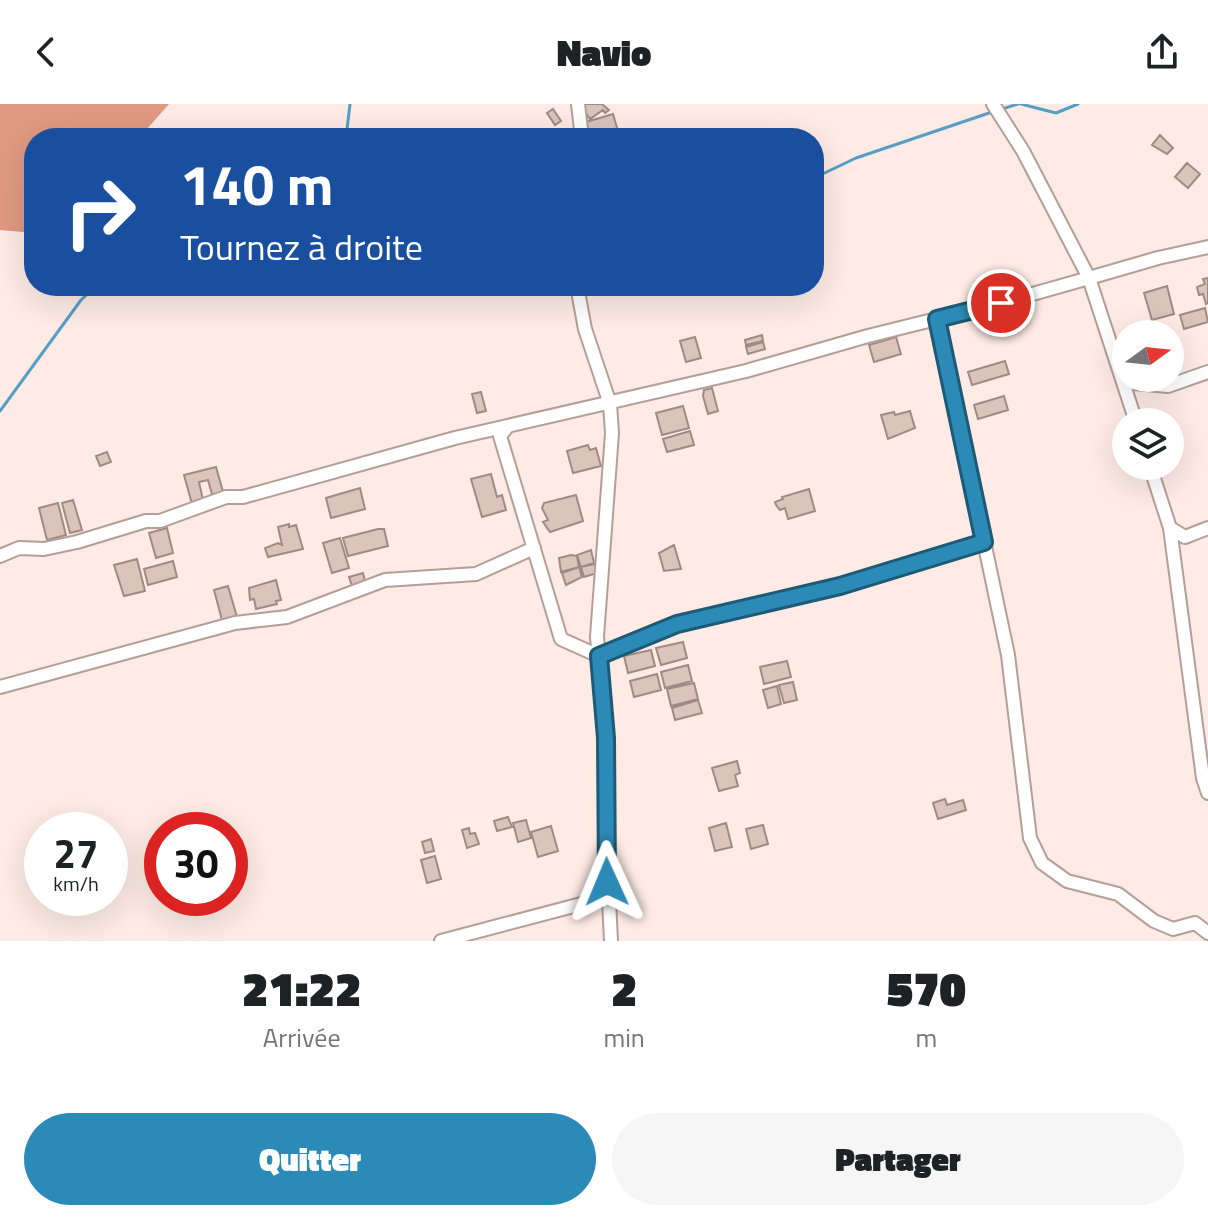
<!DOCTYPE html>
<html lang="fr">
<meta charset="utf-8">
<style>
:root{--surface:#fff;--page:#f6f6f6;--text:#202124;--muted:#757577;--accent:#2c8ab6}
body{margin:0;font-family:"Titillium Web",sans-serif;background:var(--page);color:var(--text);height:100vh;display:flex;flex-direction:column;font-size:30px;white-space:nowrap}
*{box-sizing:border-box;margin:0}
p{font-size:26px;color:var(--muted)}
.icon{flex:none;width:44px;height:44px;fill:none;stroke:currentColor;stroke-width:2;stroke-linecap:round;stroke-linejoin:round}
.map{position:relative;height:837px;overflow:hidden}
.sheet{display:flex;flex-direction:column;background:var(--surface);flex:1}
.sheet>*{flex:none}
.hud{position:absolute;left:24px;top:24px;width:800px;height:168px;border-radius:32px;box-shadow:0 8px 32px #0002;background:#1a4fa0;color:#fff;overflow:hidden}
.needle{width:52px;rotate:75deg}
.tools{position:absolute;left:1112px;top:216px;display:grid;gap:16px}
.tools a{display:grid;place-items:center;width:72px;height:72px;border-radius:50%;background:var(--surface);box-shadow:0 8px 32px #0002;font-size:40px}
.speed{position:absolute;left:24px;top:708px;display:flex;gap:16px;font-size:40px;font-weight:700;text-align:center}
.speed>*{display:grid;place-content:center;width:104px;height:104px;border-radius:50%;background:var(--surface);box-shadow:0 8px 32px #0002;line-height:1}
.speed small{font-size:20px;font-weight:400}
.speed .limit{border:12px solid #d22;background:#fff;color:#111}
.pin{position:absolute;display:grid;place-items:center;width:68px;height:68px;color:#fff;margin:-34px;border:4px solid #fff;border-radius:50%;box-shadow:0 2px 8px #0007}
.me{position:absolute;width:88px;margin:-44px;rotate:359deg;stroke-linejoin:round;filter:drop-shadow(0 0 6px #0008)}
.turn{display:flex;align-items:center;gap:28px;height:168px;padding:0 24px;font-size:36px}
.turn .icon{width:104px;height:104px;stroke-width:2.5}
.turn b{display:block;font-size:56px;line-height:68px}
.eta{display:flex;justify-content:space-evenly;align-items:center;height:136px;text-align:center}
.eta b{font-size:48px;font-weight:800;line-height:56px}
.primary-button{display:flex;gap:16px;margin-top:auto;padding:16px 24px}
.primary-button a{flex:1;height:92px;border-radius:48px;background:var(--accent);color:#fff;font-size:32px;font-weight:800;line-height:92px;text-align:center}
.primary-button a+a{background:var(--page);color:var(--text)}
header{display:flex;justify-content:space-between;align-items:center;height:104px;padding:0 24px;background:var(--surface);font-size:36px;font-weight:800}
.map>svg:first-child{display:block}
.forest{fill:#e09a81}
.lines{fill:none;stroke-linecap:round;stroke-linejoin:round}
.stream{stroke:#559ec4;stroke-width:3}
.building{fill:#dac4bc;stroke:#a08b84;stroke-width:2}
.minor-casing{stroke:#b49f98;stroke-width:16}
.minor{stroke:#fff;stroke-width:12}
.route-casing{stroke:#1d5a76;stroke-width:20}
.route{stroke:#2c8ab6;stroke-width:14}
</style>
<header><svg class="icon" aria-label="back" viewBox="0 0 24 24"><path d="M15 5l-7 7 7 7"/></svg>Navio<svg class="icon" aria-label="share" viewBox="0 0 24 24"><path d="M12 15V3M7 8l5-5 5 5M5 13v7h14v-7"/></svg></header>
<div class="map">
<svg width="1208" height="837" viewBox="0 0 1208 837">
<rect width="100%" height="100%" fill="#feebe5"/>
<!-- forest -->
<path class="forest" d="M0 0H169L139 34H34V129L0 126Z"/>
<g class="lines">
<!-- stream -->
<path class="stream" d="M1021 0 1056 9 1078 0
M1002 5 1018 0
M346 34 350 0
M814 74 856 54 995 7
M0 307 81 196 96 182"/>
</g>
<!-- building -->
<path class="building" d="M580 0H602L609 6 605 9 603 6 590 15Z
M553 5 561 17 555 21 547 9Z
M613 10 620 34H590L586 18Z
M1160 31 1173 44 1167 50 1152 41Z
M1187 59 1200 70 1188 84 1175 73Z
M1208 174V199L1206 200 1203 190 1199 191 1197 183 1205 180 1203 175Z
M1167 182 1174 210 1152 216 1144 189Z
M1205 204 1208 218 1184 225 1180 211Z
M762 231 763 237 746 241 745 236Z
M695 233 701 254 686 258 680 237Z
M896 233 901 250 874 258 869 241Z
M763 238 765 245 748 250 746 243Z
M1005 257 1009 270 972 281 968 268Z
M712 284 718 307 708 310 703 292 704 286Z
M481 288 486 307 477 309 472 290Z
M1004 292 1008 306 978 315 974 301Z
M683 302 689 324 662 331 656 309Z
M910 307 915 324 888 335 881 311 894 308 895 311Z
M690 327 694 341 667 348 663 335Z
M588 341 590 346 596 344 601 362 573 369 567 347Z
M107 348 111 358 100 362 96 352Z
M216 363 224 391 213 394 208 376 199 378 203 396 192 400 184 371Z
M491 370 497 393 502 391 506 406 482 413 471 375Z
M360 384 365 405 331 414 326 394Z
M809 385 815 407 788 415 785 404 780 406 776 401 775 398 783 395 782 393Z
M576 391 583 417 550 428 543 418 548 416 542 404 544 399Z
M73 396 82 426 70 429 62 399Z
M58 399 66 431 47 436 39 404Z
M289 420V423L296 421 303 445 268 453 265 444 278 439 282 441 278 423Z
M167 424 173 449 156 454 149 429Z
M378 425H384L388 442 348 452 343 434Z
M340 434 349 464 332 469 323 439Z
M674 441 681 465 664 467 659 449Z
M591 446 594 459 581 463 577 451Z
M571 451 577 452 579 463 561 468 559 454Z
M137 455 145 487 124 492 114 461Z
M173 457 177 473 148 481 144 465Z
M594 460 597 469 584 473 581 463Z
M579 463 582 473 566 481 562 469Z
M363 469 366 481 352 482 349 473Z
M276 476 281 496 276 497 277 500 256 505 254 495 250 496 249 484Z
M228 482 237 513 222 516 214 486Z
M683 538 687 554 661 561 656 544Z
M651 546 655 562 628 569 624 552Z
M787 557 791 573 764 580 760 563Z
M688 561 692 577 665 584 661 568Z
M657 570 661 586 634 593 630 577Z
M793 578 797 596 784 599 779 581Z
M694 579 698 595 671 602 667 585Z
M777 582 781 600 768 604 763 586Z
M698 596 702 609 675 616 672 604Z
M737 657 740 669 735 671 738 682 719 687 712 664Z
M945 695 947 701 963 696 966 706 938 715 933 699Z
M508 713 512 723 497 727 494 717Z
M526 716 531 734 518 738 513 719Z
M726 719 732 743 715 747 709 724Z
M763 721 768 740 751 745 746 725Z
M551 722 558 747 538 753 531 728Z
M469 724 470 730 475 729 479 740 467 744 462 726Z
M431 735 434 747 425 749 422 738Z
M435 752 441 775 427 779 421 756Z"/>
<g class="lines">
<defs>
<path id="minor" d="M578 0 582 34
M993 0 1023 47 1089 174 1158 154 1208 143
M577 182 585 225 610 300 612 329 597 533 606 634 605 714 611 837
M937 215 1008 551 1030 734 1042 759 1067 777 1118 790 1154 817 1173 825 1195 819 1208 829
M1123 278 1168 282 1208 268
M508 322 500 332 561 535 599 552 677 520 840 482 984 438
M1150 362 1170 424 1203 674 1208 689
M1170 424 1185 433 1208 424
M0 452 19 444 44 445 77 438 146 417H160L226 393H243L455 334 746 267 868 232 1001 199 1089 174 1136 318
M0 583 235 519 287 513 385 476 476 470 534 444
M441 837 608 793"/>
</defs>
<!-- minor casing -->
<use href="#minor" class="minor-casing"/>
<!-- minor -->
<use href="#minor" class="minor"/>
</g>
<g class="lines">
<defs>
<path id="route" d="M607 778 606 634 599 552 677 520 840 482 984 438 937 215 1001 199"/>
</defs>
<!-- route casing -->
<use href="#route" class="route-casing"/>
<!-- route -->
<use href="#route" class="route"/>
</g>
</svg>
<div class="tools">
<a><svg class="needle" viewBox="-14 -14 28 28"><path d="M0-13l5 13h-10z" fill="#e53935"/><path d="M0 13l5-13h-10z" fill="#757577"/></svg></a>
<a><svg class="icon" aria-label="layers" viewBox="0 0 24 24"><path d="M12 4l9 5-9 5-9-5zM3 14l9 5 9-5"/></svg></a>
</div>
<div class="speed"><div>27<small>km/h</small></div><div class="limit">30</div></div>
<div class="pin" style="left:1001px;top:199px;background:#d93025"><svg class="icon" aria-label="arrive" viewBox="0 0 24 24"><path d="M6 21V4h12l-3 4 3 4H6"/></svg></div>
<svg class="me" style="left:607px;top:778px" viewBox="-20 -20 40 40"><path d="M0-17L14 15 0 8-14 15z" fill="#2c8ab6" stroke="#fff" stroke-width="4"/></svg>
<div class="hud">
<div class="turn"><svg class="icon" aria-label="right" viewBox="0 0 24 24"><path d="M7 20v-9h11M14 6l5 5-5 5"/></svg><div><b>140 m</b>Tournez à droite</div></div>
</div>
</div>
<section class="sheet">
<div class="eta">
<div><b>21:22</b><p>Arrivée</p></div>
<div><b>2</b><p>min</p></div>
<div><b>570</b><p>m</p></div>
</div>
<div class="primary-button"><a>Quitter</a><a>Partager</a></div>
</section>
